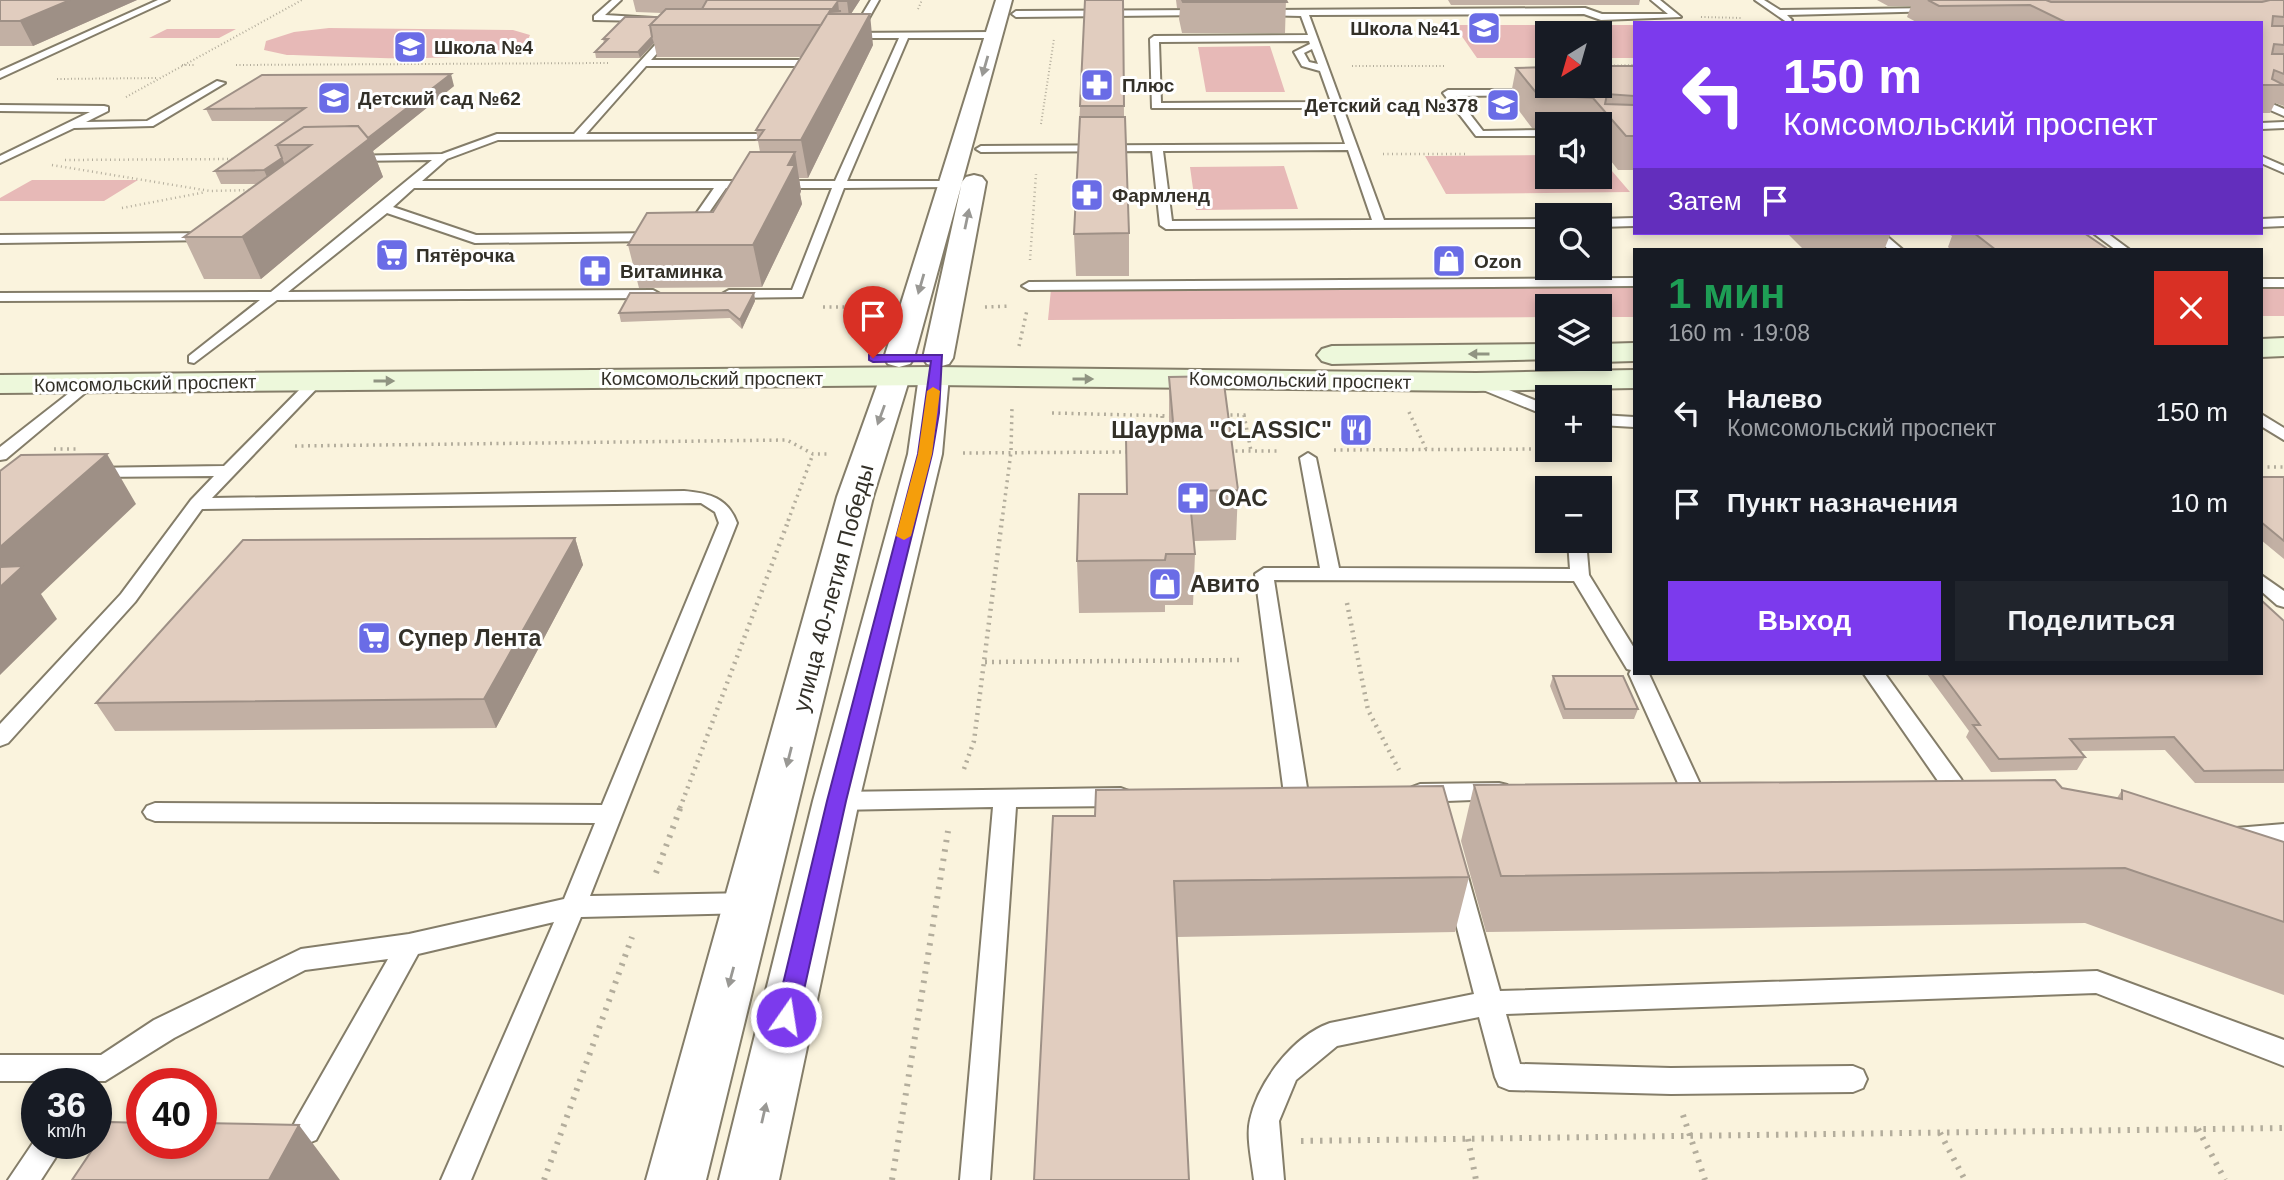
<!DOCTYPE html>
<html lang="ru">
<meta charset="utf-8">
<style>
:root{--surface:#171b24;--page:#20242c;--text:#f1f3f6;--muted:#9ea1a6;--accent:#7c3aed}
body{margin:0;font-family:Arial,sans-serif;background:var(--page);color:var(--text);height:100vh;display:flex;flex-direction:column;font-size:26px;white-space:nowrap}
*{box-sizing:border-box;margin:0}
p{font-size:23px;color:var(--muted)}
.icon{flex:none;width:38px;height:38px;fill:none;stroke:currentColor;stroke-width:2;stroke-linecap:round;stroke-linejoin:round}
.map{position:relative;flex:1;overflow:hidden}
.details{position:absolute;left:1633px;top:248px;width:630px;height:427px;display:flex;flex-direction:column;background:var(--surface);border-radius:0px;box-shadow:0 4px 10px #0003}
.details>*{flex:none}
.top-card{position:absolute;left:1633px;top:21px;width:630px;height:214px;border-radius:0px;box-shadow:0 4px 10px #0003;background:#7c3aed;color:#fff;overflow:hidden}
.needle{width:46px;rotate:217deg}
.tools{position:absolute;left:1535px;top:21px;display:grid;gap:14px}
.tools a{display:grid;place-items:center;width:77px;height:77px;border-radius:0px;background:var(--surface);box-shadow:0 4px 10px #0003;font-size:35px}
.speed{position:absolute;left:21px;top:1068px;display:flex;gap:14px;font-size:35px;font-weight:700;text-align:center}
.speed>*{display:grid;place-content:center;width:91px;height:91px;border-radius:50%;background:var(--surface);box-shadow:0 4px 10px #0003;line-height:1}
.speed small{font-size:18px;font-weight:400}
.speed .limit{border:10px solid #d22;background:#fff;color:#111}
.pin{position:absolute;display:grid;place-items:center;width:60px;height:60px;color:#fff;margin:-72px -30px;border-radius:50% 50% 50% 0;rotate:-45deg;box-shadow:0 0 7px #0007}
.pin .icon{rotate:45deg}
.me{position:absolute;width:77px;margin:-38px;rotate:13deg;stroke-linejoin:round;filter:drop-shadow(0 0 5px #0008)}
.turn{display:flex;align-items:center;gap:24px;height:147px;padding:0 35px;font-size:32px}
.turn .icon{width:91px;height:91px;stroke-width:2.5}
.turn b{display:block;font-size:49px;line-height:60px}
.then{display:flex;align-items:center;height:66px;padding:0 35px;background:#0003;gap:14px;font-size:26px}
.round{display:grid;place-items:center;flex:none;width:74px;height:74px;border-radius:0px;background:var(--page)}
.summary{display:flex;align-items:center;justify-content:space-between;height:119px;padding:0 35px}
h1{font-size:42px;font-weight:700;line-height:52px;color:#1e9e55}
.primary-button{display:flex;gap:14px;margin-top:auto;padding:14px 35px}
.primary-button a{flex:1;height:80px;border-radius:0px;background:var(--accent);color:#fff;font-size:28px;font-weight:700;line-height:80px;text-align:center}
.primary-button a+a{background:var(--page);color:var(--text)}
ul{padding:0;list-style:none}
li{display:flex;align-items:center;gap:21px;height:91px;padding:0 35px}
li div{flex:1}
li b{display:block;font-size:26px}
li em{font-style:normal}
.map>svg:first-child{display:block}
.green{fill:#e7b9b7}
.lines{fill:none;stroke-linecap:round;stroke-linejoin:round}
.service-casing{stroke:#847d69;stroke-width:4}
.tertiary-casing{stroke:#847d69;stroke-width:4}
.secondary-casing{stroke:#847d69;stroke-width:4}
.path-far4{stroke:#b3ad9c;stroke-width:2;stroke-dasharray:1 2.5;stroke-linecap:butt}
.path-far3{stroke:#b3ad9c;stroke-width:2.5;stroke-dasharray:1 3.5;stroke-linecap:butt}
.path-far2{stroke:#b3ad9c;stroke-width:3.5;stroke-dasharray:2 4.5;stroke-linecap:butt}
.path-far1{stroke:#b3ad9c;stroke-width:4.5;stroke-dasharray:2 5;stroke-linecap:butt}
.path{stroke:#b3ad9c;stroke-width:6;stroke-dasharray:2.5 7;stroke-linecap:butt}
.service{fill:#fff;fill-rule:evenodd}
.tertiary{fill:#fff;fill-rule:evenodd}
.secondary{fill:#edf8db;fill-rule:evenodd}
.wall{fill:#c2b0a4}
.shaded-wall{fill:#9e9086}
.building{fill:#e1cdbf;stroke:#9e9086;stroke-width:2}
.oneway{fill:#999894}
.oneway2{fill:#909482}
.route{fill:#7c3aed;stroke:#51269a;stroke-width:2}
.slow{fill:#f59e0b}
.labels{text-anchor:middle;stroke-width:6;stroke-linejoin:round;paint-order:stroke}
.far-poi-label{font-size:19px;font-weight:bold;fill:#333028;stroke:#fff;text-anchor:start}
.far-street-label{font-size:19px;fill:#333028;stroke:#fff}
.poi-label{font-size:23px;font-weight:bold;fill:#333028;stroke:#fff;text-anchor:start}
.street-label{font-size:23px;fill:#333028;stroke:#fff}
</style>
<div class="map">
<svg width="2284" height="1180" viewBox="0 0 2284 1180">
<rect width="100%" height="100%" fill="#faf3dd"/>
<!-- green -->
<path class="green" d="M1454 25H1634V58H1600V33H1547V58H1477Z
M329 28 513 30 530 35 527 42C470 67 352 56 287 55L264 50 266 41 294 32Z
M167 29H236L219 38H149Z
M1270 46 1285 92H1206L1198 47Z
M1547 155V177H1600V157L1630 192 1446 194 1425 156Z
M1284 166 1298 209 1196 210 1190 167Z
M32 180H138L104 201H0V198Z
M2261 285H2284V316H2261Z
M1634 286V317H1600V306H1547V317L1048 320 1051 289Z"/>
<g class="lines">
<defs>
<path id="service" d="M158 0H169L0 78V71Z
M612 0H621L605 15 654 18 650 21 594 20V16Z
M871 0H879L865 25H844V21L859 20Z
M1651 0H1660L1681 17 1601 20 1584 14 1309 15 1384 220 1547 219V227L1166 229 1160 225 1152 151 981 152 976 149 981 146 1345 144 1333 108H1152L1150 39 1154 36 1308 35 1301 16 1260 15 1263 10 1585 8 1602 14H1668ZM1309 41 1310 44 1294 52 1302 66 1320 71 1331 102 1161 103 1159 42ZM1312 49 1318 64 1309 62 1304 53ZM1348 150 1372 220 1172 221 1163 151Z
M1755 0H1764L1780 10 1935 8 1939 11 1787 15 1792 20 1788 23Z
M1204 10 1207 15 1016 17 1012 14 1016 11Z
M674 32 677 37 671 38 651 60H805L810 63 796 82 791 79 799 66H646L586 134H759L768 118H776L766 139 498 140 447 159 422 181H835L899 38H848L845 33 993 32 997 35 993 38H908L847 181H950L956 184 950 187 844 188 802 297 729 298 722 294 729 290H792L832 188H726L692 237 688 238 682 234 714 188H414L393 207 476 235 659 233 665 237 659 241 475 243 387 213 288 292 653 290 660 294 653 298 277 300 194 363 189 362V356L260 300 0 301V293L271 292 432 160 350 161 344 158 346 156 442 154 497 134H574L666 33Z
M217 81 225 83 153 126 74 128 0 163V156L90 112 0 111V105L104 106 108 107V111L86 122 147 121Z
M1538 90 1541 95 1456 96 1483 131 1547 130V136H1476L1443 93 1448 90Z
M2261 99 2284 109V116L2261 106Z
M2284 122V128L2261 129V123Z
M2261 156 2284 166V173L2261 163Z
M1634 218V226L1600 227V219Z
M2284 218V226L2261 227V219Z
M209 233 213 234V240L0 243V235Z
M1870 233H1883L1903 250H1889Z
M2093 233H2107L2130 250H2116Z
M1634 278V286L1029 290 1022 286 1029 282Z
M2261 279H2284V287H2261Z
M316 376 324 381 321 384 212 498 684 491C709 493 728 498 737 523L590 896 750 893 759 896 763 903 759 910 750 913 581 917 471 1180H441L554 922 418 954 316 1140 306 1144 296 1140 291 1130 296 1120 388 959 305 970 174 1038 105 1081H0V1055H101L154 1020 301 949 409 934 564 899 595 823 155 821 147 818 143 812 147 806 155 803 602 805 719 523 715 512 701 503 202 509 135 602 8 743 0 746V724L121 594 191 500 214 476 92 477 83 472 86 468 224 466 311 378Z
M1476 377 1547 405V416L1471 385V379Z
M87 379 92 381V387L6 459 0 460V447Z
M2261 414 2284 428V440L2261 426Z
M1600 415 1634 417V427L1600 425Z
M1308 453 1316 458 1339 568 1570 569 1568 541H1586L1589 575 1634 648V674H1649L1701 786 1698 792 1690 794 1682 792 1629 674 1631 670 1627 669 1574 581 1274 580 1308 794 1304 800 1296 803 1288 800 1284 794 1255 574 1264 568H1320L1300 458Z
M2261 575 2284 591V607L2277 605 2261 591Z
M1864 674H1885L1961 779 1964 785 1961 791 1953 793 1945 791Z
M1499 783 1507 785 1511 791 1507 797 1499 799 1420 802 1412 799 1408 793 1412 787 1420 784Z
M1121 788 1129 791 1133 797 1129 803 1121 806 1016 807 990 1180H960L993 807 836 810 828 807 824 801 828 795 836 792Z
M2284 824V842L2232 844 2224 841 2220 835 2224 829Z
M1456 867 1465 870 1468 877 1500 991 2097 971 2284 1040V1066L2096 993 1506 1014 1520 1064 1671 1068 1853 1066 1863 1070 1867 1079 1863 1088 1853 1092 1671 1094 1509 1090 1499 1086 1495 1077 1479 1017 1337 1046 1296 1080 1279 1121 1284 1180H1254C1252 1162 1246 1137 1250 1120 1258 1082 1293 1036 1330 1023L1474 994 1444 877 1447 870Z
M37 1137V1143H65L41 1180H8Z"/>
<path id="tertiary" d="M996 0H1012L914 358 910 364 899 367 888 364 884 358Z
M974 175 982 177 986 182 953 358 949 364 938 367 927 364 923 358 962 182 966 177Z
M934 367 945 370 949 376 942 454 859 801 779 1180H719L813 801 908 454 919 376 923 370Z
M895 368 906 371 910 377 873 497 706 1180H646L837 497 880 377 884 371Z"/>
<path id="secondary" d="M2284 338V356L2261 357V339Z
M1634 343V361L1600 362 1589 359H1600V344Z
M1547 344V359H1557L1332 364 1322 361 1317 355 1322 349 1332 346Z
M934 367 1476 373 1634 370V388L1476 391 934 385 0 393V375Z"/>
</defs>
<!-- service casing -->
<use href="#service" class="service-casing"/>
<!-- tertiary casing -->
<use href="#tertiary" class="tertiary-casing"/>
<!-- secondary casing -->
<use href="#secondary" class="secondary-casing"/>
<!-- path-far4 -->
<path class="path-far4" d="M918 9 922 0
M1701 17 1742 18
M182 65H196
M236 65 608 63
M1352 66H1445
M1600 66 1634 65
M57 79 157 78
M126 97 302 0
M1041 124 1054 39"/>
<!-- path-far3 -->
<path class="path-far3" d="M1383 154H1465
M65 160 235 159
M52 165 210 191 251 190
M122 208 206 192
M1030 260 1036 174"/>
<!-- path-far2 -->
<path class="path-far2" d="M823 307H878
M985 307 1011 306
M1019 346 1027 310
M1409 412 1426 449
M1052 413 1173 416
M1224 415H1250
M1244 415 1251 451
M1162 416 1163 436
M295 446 787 440 813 454H829
M54 449H76
M1334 450 1547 449
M1229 451H1280
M963 453 1130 452
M2261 467H2284
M788 521 813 454
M1002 521 1011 452 1012 407"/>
<!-- path-far1 -->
<path class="path-far1" d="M1347 603 1368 710 1399 770
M985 662 1244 660
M964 769 974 741 1002 519
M680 808 789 519"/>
<!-- path -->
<path class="path" d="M656 873 681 806
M1683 1115 1705 1180
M2198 1129 2225 1180
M1940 1133 1965 1180
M1468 1139 1476 1180
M1301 1141 2284 1128
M544 1180 632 937
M892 1180 948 831"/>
<!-- service -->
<use href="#service" class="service"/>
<!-- tertiary -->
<use href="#tertiary" class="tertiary"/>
<!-- secondary -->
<use href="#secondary" class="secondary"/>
</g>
<!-- wall -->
<path class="wall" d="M0 0H137L33 46H0Z
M633 0H860L851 14 873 45 808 178H799L801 191 800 194 802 204 762 287 639 288 628 245 713 212 760 152 756 130 801 57H657L654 43 640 58H596L595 52 604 43 603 39 658 17 662 13 636 12Z
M1123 0 1124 117 1129 233V276H1076L1074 234 1080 106Z
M1176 0H1286L1285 33H1182L1179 19 1180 8H1177Z
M1448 0H1640L1639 5H1451Z
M1877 0H2284V106L2275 103 2270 113H2261V23H1918L1907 17 1911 6H1888Z
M1634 66V170H1618L1600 147V124H1547V128H1532L1510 99 1516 68Z
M454 86 373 151 383 177 261 279H204L184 237 257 184H221L215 171 287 121H212L206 109Z
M1787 233H1891L1884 250H1804Z
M1947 233H2084L2109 250H1951L1948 247 1952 236Z
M754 293 755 301 742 329 730 318 621 322 619 313Z
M1169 377 1238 490 1236 540 1194 541 1195 554 1193 605H1165V612L1079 613 1077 561 1126 494V438H1153L1169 433Z
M2261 477H2284V559L2261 540Z
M575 538 583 565 496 728 115 731 96 703Z
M2284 621V783H2195L2165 750 2080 751 2085 757 2077 770 1991 772 1966 737 1969 731 1927 674H2261Z
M1553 676 1638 709 1634 719H1563L1550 686Z
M1474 785 2062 788 2117 798 2122 790 2284 842V995L2085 923 1486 932 1461 841Z
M1053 816 1469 877 1455 932 1177 937Z"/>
<!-- shaded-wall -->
<path class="shaded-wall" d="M70 0H137L33 46 20 21Z
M848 0H860L849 17 847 1Z
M838 1 839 11 833 12V8Z
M870 14 873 45 808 178 801 140Z
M652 37 654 43 640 58 638 52Z
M451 74 454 86 373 151 383 177 261 279 242 237Z
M795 152 801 191 800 194 802 204 762 287 753 245 788 165Z
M282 158 288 171 270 184 264 170Z
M754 293 755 301 742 329 740 320Z
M107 454 136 504 41 594 57 619 0 675V547Z
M575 538 583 565 496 728 484 699Z
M299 1125 340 1180H269Z"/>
<!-- building -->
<path class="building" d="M0 0H70L20 21H0Z
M707 0H848L847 1H838L833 8V11H841L831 12V9H702Z
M1085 0H1123L1124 106H1080Z
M1182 0H1286L1287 2H1183Z
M1928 0H2046L2051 2H2262L2270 0H2284V17L2273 16 2272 26H2284V45L2274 44 2272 54H2284V74L2274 70 2272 79 2284 85H2261V23H2067L2030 5 1939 6Z
M666 9H831L828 14H870L801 140H757L764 130H756L827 15 821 25H650Z
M625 17H658L650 25 652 37 638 52H595L608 39H603Z
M1600 66H1634V96L1607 94 1605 104 1634 105V136H1626L1593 98 1538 95 1516 68 1547 67V86H1600Z
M451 74 368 138 358 126 304 127 277 145 282 158 264 170 215 171 305 108 206 109 262 75Z
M1080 117H1125L1129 233 1074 234Z
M358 126 369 139 242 237H184L311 145H277L304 127Z
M750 152H795L788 165H795L753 245H628L647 213 713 212Z
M1974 233H2084L2109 250H1996Z
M630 293H754L740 320 728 310 619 313Z
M1223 376 1238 490 1189 491 1195 554H1166L1165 560 1077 561 1079 494H1127L1126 438H1153V433H1174L1169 377Z
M107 454 0 547V471L21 455Z
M2261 477H2284V541L2261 522Z
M575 538 484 699 96 703 243 540Z
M23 566 0 587V567Z
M2261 600 2284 621V770L2204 771 2174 737 2070 739 2085 757 1999 759 1973 725H1980L1942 674H2261Z
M1553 676H1623L1638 709H1565Z
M2055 780 2062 788 2122 799V790L2284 842V922L2125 868 1501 876 1474 785Z
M1443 786 1469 877 1174 881 1189 1180H1034L1053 816H1095L1096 790Z
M111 1122 142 1123V1143H201V1123L299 1125 269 1180H72Z"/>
<!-- one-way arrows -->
<defs><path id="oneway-solid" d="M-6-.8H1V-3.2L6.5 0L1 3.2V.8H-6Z" transform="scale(1.75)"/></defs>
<g class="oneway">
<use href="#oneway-solid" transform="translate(985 66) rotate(106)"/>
<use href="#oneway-solid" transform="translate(967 219) rotate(-78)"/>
<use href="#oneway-solid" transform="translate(921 284) rotate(106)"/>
<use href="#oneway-solid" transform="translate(881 415) rotate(110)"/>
<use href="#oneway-solid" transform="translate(789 757) rotate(104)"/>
<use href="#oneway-solid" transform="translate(731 977) rotate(105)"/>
<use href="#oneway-solid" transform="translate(764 1113) rotate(-77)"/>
</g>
<g class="oneway2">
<use href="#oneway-solid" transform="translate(1479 354) rotate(180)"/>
<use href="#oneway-solid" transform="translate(1083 379)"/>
<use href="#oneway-solid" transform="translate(384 381)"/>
</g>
<!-- route -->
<path class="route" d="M869 355H942L939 413 932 454 846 801 798 1017 794 1024 786 1027 778 1024 775 1017 827 801 918 454 931 361 873 362 869 360Z"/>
<!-- slow -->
<path class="slow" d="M933 387 940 391 932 454 911 536 904 540 896 536 918 454 927 391Z"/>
<!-- icons -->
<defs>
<symbol id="school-square" viewBox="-11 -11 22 22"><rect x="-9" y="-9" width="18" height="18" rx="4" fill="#6a6ce6" stroke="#fff"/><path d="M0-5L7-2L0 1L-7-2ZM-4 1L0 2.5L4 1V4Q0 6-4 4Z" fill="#fff"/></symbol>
<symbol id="pharmacy-square" viewBox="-11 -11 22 22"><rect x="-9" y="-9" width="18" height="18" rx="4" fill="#6a6ce6" stroke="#fff"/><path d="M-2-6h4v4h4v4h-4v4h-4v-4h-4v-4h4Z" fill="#fff"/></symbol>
<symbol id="supermarket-square" viewBox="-11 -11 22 22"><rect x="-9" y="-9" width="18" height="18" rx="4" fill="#6a6ce6" stroke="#fff"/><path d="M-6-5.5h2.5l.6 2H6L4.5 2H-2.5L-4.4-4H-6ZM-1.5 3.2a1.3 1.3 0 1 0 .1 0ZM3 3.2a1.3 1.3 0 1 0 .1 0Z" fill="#fff"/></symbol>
<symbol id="shop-square" viewBox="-11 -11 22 22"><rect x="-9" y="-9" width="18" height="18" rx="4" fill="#6a6ce6" stroke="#fff"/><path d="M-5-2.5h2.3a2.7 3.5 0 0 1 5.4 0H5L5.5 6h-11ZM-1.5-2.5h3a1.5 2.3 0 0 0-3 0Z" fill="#fff"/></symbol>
<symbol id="restaurant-square" viewBox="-11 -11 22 22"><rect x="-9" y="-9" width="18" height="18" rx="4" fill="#6a6ce6" stroke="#fff"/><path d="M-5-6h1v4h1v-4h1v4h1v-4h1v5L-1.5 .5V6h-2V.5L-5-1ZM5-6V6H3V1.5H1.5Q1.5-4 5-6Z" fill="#fff"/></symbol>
</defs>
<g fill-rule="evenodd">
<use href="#school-square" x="1465" y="9" width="38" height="38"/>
<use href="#school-square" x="391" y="28" width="38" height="38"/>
<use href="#pharmacy-square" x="1078" y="66" width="38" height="38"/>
<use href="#school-square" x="315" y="79" width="38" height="38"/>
<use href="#school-square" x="1484" y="86" width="38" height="38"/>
<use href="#pharmacy-square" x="1068" y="176" width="38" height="38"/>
<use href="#supermarket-square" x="373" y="236" width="38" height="38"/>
<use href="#shop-square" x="1430" y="242" width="38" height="38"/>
<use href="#pharmacy-square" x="576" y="252" width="38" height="38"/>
<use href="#restaurant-square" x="1337" y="411" width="38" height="38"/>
<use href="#pharmacy-square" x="1174" y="479" width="38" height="38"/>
<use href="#shop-square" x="1146" y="565" width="38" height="38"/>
<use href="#supermarket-square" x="355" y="619" width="38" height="38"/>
</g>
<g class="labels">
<!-- far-poi labels -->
<g class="far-poi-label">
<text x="1460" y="35" text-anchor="end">Школа №41</text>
<text x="434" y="54">Школа №4</text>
<text x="1122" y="92">Плюс</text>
<text x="358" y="105">Детский сад №62</text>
<text x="1478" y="112" text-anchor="end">Детский сад №378</text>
<text x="1112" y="202">Фармленд</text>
<text x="416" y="262">Пятёрочка</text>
<text x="1474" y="268">Ozon</text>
<text x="620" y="278">Витаминка</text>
</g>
<!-- far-street labels -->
<g class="far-street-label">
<text x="712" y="385">Комсомольский проспект</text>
<text transform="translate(1300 380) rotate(1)" y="7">Комсомольский проспект</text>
<text transform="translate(145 383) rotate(-1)" y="7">Комсомольский проспект</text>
</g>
<!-- poi labels -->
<g class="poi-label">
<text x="1332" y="438" text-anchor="end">Шаурма "CLASSIC"</text>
<text x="1218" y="506">ОАС</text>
<text x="1190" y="592">Авито</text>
<text x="398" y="646">Супер Лента</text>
</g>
<!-- street labels -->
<g class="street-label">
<text transform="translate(833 588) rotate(-75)" y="8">улица 40-летия Победы</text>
</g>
</g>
</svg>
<div class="tools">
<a><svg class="needle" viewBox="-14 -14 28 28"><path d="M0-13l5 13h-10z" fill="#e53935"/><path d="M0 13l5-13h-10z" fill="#9ea1a6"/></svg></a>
<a><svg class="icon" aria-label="sound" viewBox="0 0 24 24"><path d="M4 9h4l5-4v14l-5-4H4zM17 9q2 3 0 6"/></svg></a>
<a><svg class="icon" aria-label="search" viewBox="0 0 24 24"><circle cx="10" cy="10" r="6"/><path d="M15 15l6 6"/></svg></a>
<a><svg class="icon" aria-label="layers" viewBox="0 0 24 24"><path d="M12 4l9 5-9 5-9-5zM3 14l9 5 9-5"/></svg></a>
<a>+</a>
<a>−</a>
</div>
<div class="speed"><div>36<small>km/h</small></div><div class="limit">40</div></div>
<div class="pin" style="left:873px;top:358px;background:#d93025"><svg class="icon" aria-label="arrive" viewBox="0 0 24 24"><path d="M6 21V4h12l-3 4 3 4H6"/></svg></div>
<svg class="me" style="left:786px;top:1017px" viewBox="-20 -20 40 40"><circle r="17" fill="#7c3aed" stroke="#fff" stroke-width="3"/><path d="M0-11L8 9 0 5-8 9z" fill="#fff"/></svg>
<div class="top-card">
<div class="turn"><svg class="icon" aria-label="left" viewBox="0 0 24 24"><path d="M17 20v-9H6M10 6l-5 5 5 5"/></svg><div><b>150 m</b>Комсомольский проспект</div></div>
<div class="then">Затем<svg class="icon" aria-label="arrive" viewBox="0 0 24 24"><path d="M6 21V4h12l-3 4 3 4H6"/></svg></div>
</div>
<section class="details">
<div class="summary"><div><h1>1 мин</h1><p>160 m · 19:08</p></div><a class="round" style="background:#d93025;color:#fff"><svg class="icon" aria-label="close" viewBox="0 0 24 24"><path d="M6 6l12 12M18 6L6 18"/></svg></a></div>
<ul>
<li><svg class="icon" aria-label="left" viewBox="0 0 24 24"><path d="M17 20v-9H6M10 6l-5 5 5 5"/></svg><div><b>Налево</b><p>Комсомольский проспект</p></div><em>150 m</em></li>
<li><svg class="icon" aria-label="arrive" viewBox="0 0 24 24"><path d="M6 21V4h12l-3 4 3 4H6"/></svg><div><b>Пункт назначения</b></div><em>10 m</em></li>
</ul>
<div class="primary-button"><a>Выход</a><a>Поделиться</a></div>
</section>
</div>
